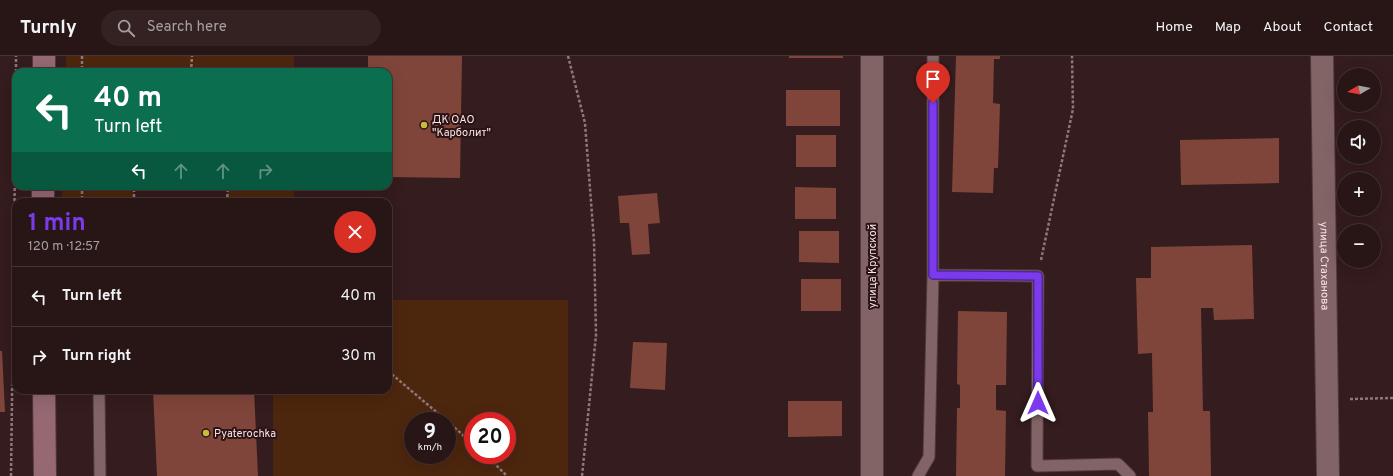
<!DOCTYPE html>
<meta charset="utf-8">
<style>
:root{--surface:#281516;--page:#342223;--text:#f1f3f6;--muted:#a59fa1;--line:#443435;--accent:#7c3aed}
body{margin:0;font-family:Overpass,sans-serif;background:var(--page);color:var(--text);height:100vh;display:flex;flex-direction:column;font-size:15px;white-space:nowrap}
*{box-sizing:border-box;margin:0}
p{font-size:13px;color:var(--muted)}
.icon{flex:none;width:22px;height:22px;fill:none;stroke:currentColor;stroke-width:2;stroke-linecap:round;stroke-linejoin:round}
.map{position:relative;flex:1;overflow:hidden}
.panel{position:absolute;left:12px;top:142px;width:380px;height:196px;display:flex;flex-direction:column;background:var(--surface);border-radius:12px;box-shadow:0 4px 16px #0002,0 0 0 1px var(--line)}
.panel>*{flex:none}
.hud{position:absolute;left:12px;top:12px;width:380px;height:122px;border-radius:12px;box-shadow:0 4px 16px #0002,0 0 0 1px var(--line);background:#0b6e4f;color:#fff;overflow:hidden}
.needle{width:26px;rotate:260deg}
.tools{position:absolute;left:1337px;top:12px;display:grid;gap:8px}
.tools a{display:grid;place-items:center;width:44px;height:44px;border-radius:50%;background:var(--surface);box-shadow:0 4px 16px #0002,0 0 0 1px var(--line);font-size:20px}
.speed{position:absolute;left:404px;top:356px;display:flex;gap:8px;font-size:20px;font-weight:700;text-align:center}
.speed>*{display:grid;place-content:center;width:52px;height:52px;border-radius:50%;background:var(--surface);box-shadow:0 4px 16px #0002,0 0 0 1px var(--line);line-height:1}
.speed small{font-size:10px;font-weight:400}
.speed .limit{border:6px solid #d22;background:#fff;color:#111}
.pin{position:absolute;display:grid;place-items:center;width:34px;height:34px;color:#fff;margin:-41px -17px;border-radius:50% 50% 50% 0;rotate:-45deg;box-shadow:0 0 4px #0007}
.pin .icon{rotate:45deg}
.me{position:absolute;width:44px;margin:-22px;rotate:0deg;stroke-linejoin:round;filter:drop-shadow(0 0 3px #0008)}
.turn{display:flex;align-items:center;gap:14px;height:84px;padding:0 16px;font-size:18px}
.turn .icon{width:52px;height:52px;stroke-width:2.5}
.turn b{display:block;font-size:28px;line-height:34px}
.lanes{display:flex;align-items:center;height:38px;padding:0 16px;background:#0003;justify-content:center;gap:20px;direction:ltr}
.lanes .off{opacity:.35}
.round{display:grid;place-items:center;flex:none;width:42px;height:42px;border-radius:21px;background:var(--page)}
.head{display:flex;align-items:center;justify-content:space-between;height:68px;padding:0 16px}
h1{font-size:24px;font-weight:700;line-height:30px;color:var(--accent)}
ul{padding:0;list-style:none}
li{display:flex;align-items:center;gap:12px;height:60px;padding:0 16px;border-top:1px solid var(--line)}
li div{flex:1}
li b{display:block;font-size:15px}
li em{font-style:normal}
header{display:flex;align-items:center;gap:24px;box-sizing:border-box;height:56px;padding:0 20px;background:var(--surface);border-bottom:1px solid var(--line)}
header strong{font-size:19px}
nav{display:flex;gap:22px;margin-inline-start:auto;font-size:14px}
.search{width:280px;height:36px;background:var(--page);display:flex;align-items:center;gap:10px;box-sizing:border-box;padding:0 14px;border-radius:22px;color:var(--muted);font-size:15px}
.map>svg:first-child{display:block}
.green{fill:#4d260e;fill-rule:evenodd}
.building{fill:#80453a}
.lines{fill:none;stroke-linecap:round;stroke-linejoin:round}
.service-casing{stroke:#513b3d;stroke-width:13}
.minor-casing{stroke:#513b3d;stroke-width:24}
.secondary-casing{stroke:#513b3d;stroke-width:24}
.path{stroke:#8e7879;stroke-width:2.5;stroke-dasharray:3 2;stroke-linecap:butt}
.service{stroke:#836466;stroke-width:11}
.minor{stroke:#836466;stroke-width:22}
.secondary{stroke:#956872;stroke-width:22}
.route-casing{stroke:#51269a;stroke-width:10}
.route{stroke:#7c3aed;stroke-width:7}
.poi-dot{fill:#c7bb3c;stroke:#2b1215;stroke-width:1.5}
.labels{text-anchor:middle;stroke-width:4;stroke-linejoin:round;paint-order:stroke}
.poi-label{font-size:11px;fill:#f7e4e5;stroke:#2b1215;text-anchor:start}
.street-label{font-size:11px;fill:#f7e4e5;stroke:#2b1215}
</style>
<header>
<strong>Turnly</strong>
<div class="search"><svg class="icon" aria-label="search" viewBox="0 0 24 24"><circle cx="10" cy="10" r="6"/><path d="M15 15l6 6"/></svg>Search here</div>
<nav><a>Home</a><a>Map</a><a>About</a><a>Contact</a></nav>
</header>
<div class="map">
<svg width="1393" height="420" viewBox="0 0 1393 420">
<rect width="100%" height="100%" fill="#351c1e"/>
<!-- green -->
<path class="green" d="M66 0H294V16H66Z
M62 130H134V146H62Z
M228 130H294V146H227Z
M388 244H568V420H273V334H388ZM413 365H447V399H413ZM473 365H507V399H473Z"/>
<!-- building -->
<path class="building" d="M368 0H462L460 122 388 121V16H368Z
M789 0H843V2H789Z
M956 0H1000V3H994L993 47 1000 48 998 112H994L993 137 952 136Z
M786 34H840V70H786Z
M796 79H836V111H796Z
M1279 82V127L1181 129 1180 84Z
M795 131 836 132V163H795Z
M657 137 660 167 648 168 650 198 632 199 629 167H620L618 140Z
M799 175H839V207L799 206Z
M1252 189 1254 263 1214 264 1213 252H1201L1203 355H1210L1211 420H1149L1148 356H1153L1152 297 1138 298 1136 222H1151V191Z
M801 223H841V255H801Z
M958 255 1007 256 1006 329H996V354L1006 355 1005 420H956L957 352H960V329L957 328Z
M633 286 667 287 665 334 630 332Z
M0 295H2L5 356H0Z
M153 334H254L258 420H157Z
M788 345H842V380L788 381Z"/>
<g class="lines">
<defs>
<path id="service" d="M933 219 1038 220 1037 410 1118 408 1130 420
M99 334 100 420
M918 420 929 401 933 219V0"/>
<g id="minor">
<path d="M872 0V420"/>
<path id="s1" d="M1322 0 1328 420"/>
</g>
<path id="secondary" d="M44 16V0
M43 146V130
M44 334 45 420"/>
</defs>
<!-- service casing -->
<use href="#service" class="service-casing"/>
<!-- minor casing -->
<use href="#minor" class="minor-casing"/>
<!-- secondary casing -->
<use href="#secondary" class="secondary-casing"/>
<!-- path -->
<path class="path" d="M82 0V16
M568 0 585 67 594 185 596 279 582 420
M16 16V0
M191 16 192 0
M82 130V146
M134 146V130
M227 146 228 130
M1041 204 1073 53 1072 0
M388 315 447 365
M1350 343 1393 342
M447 365 473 388
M486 399 507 420
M11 420 16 30"/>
<!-- service -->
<use href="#service" class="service"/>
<!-- minor -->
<use href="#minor" class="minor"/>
<!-- secondary -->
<use href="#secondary" class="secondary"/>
</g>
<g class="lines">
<defs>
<path id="route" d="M933 47V219L1038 220V347"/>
</defs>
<!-- route casing -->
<use href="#route" class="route-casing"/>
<!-- route -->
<use href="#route" class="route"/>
</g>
<!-- markers -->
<g class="poi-dot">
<circle cx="424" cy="69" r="4"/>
<circle cx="206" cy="377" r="4"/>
</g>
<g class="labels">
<!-- poi labels -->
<g class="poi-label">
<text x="432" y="67">ДК ОАО<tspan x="432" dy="13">"Карболит"</tspan></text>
<text x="214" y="381">Pyaterochka</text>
</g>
<!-- street labels -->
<g class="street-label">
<text transform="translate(872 210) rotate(-90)" y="4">улица Крупской</text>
<text dy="4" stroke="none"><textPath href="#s1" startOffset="210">улица Стаханова</textPath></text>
</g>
</g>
</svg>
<div class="tools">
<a><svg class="needle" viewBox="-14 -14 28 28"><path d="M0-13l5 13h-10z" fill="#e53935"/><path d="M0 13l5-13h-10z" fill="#a59fa1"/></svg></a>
<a><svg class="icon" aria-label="sound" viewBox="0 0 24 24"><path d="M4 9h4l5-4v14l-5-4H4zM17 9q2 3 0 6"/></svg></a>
<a>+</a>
<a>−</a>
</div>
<div class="speed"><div>9<small>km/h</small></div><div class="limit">20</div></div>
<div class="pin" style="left:933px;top:47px;background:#d93025"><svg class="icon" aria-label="arrive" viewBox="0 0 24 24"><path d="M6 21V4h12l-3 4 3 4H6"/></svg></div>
<svg class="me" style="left:1038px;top:347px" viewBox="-20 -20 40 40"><path d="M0-17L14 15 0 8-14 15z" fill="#7c3aed" stroke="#fff" stroke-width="4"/></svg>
<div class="hud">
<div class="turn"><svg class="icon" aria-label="left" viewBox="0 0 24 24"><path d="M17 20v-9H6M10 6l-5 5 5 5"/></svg><div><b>40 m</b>Turn left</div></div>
<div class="lanes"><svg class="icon" aria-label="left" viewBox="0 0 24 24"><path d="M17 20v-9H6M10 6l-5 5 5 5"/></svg><svg class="icon off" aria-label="ahead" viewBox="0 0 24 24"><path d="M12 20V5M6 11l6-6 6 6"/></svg><svg class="icon off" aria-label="ahead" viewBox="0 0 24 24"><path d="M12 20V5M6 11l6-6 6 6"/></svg><svg class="icon off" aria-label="right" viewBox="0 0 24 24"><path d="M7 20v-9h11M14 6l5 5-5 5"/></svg></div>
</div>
<section class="panel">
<div class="head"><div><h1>1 min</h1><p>120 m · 12:57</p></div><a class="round" style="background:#d93025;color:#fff"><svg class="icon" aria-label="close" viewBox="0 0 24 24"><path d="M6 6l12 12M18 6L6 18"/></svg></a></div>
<ul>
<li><svg class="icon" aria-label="left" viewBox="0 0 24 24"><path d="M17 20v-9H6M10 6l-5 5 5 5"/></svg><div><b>Turn left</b></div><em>40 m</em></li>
<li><svg class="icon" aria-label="right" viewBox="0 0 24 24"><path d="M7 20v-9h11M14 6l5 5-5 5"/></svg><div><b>Turn right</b></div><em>30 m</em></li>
</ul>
</section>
</div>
